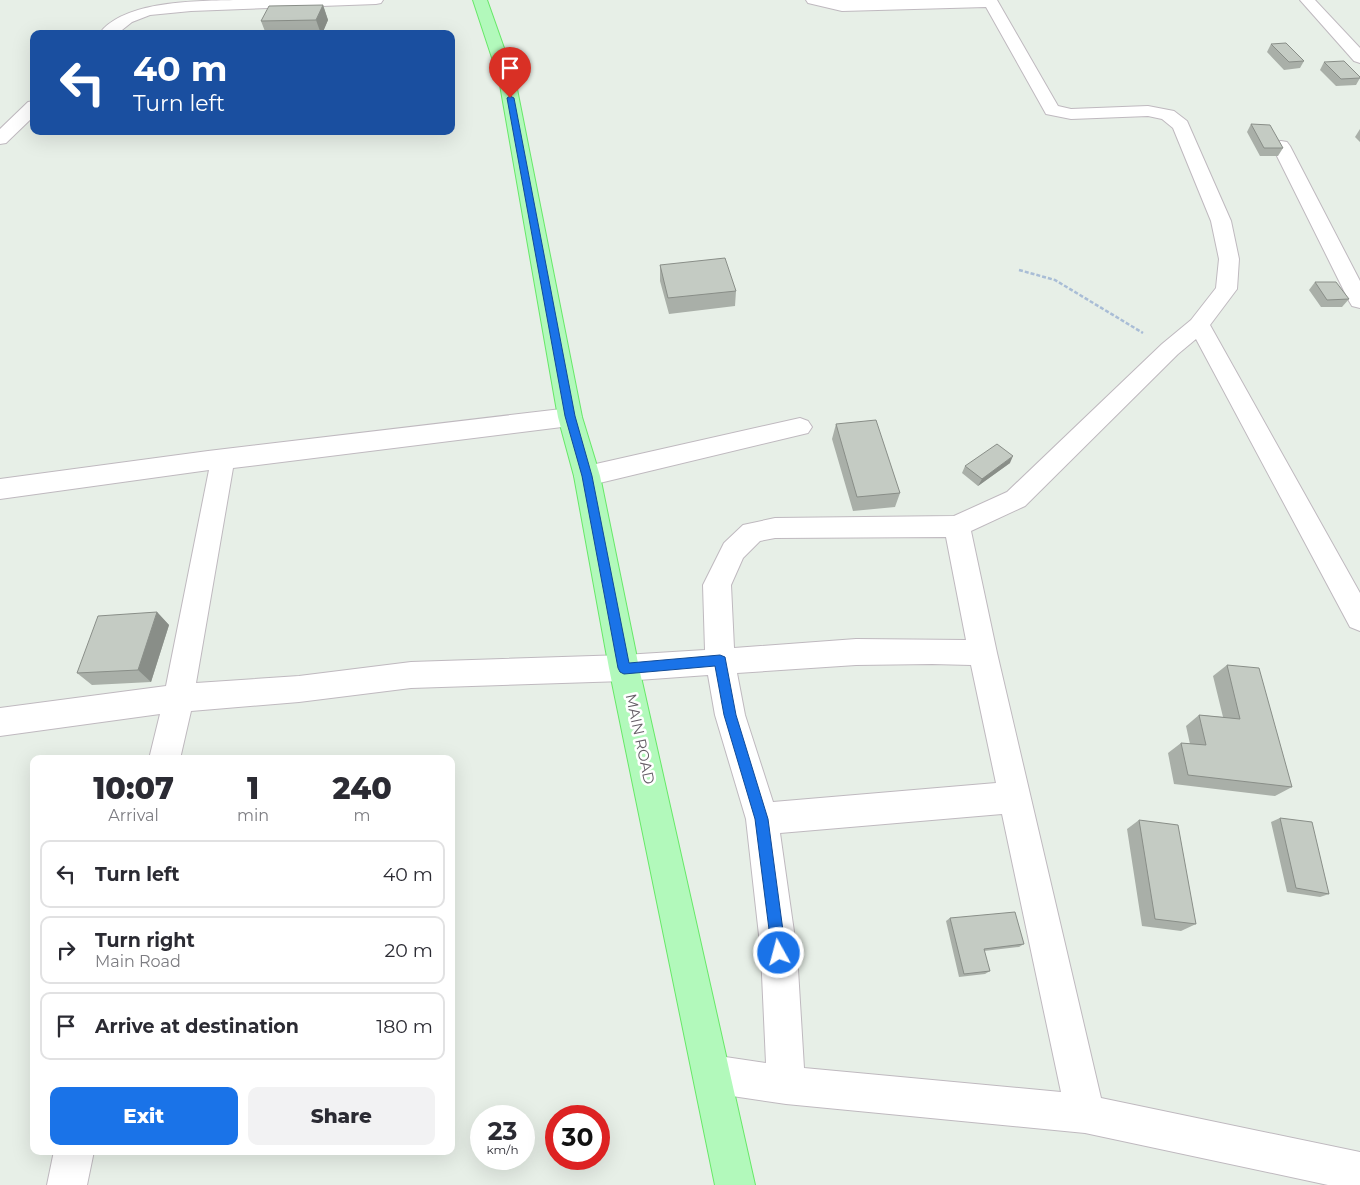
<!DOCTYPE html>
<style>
:root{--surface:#fff;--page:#f2f2f3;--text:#2b2b33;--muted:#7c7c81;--line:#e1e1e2;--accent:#1a73e8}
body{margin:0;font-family:Montserrat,sans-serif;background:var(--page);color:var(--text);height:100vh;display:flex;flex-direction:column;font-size:19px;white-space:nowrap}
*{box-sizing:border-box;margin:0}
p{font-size:16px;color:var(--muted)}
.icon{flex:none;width:28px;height:28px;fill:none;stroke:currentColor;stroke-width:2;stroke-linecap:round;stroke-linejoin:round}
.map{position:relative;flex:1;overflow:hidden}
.sheet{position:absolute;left:30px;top:755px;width:425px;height:400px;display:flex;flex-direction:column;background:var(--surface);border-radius:10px;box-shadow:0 5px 20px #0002}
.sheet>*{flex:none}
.banner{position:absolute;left:30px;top:30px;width:425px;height:105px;border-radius:10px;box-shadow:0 5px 20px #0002;background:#1a4fa0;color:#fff;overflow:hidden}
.speed{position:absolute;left:470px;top:1105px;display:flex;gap:10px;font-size:25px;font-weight:700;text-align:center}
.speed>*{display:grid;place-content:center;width:65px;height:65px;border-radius:50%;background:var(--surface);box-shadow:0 5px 20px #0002;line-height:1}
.speed small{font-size:12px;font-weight:400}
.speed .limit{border:8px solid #d22;background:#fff;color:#111}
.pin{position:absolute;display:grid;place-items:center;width:42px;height:42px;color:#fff;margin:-51px -21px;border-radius:50% 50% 50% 0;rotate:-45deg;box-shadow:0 0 5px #0007}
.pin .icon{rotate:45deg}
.me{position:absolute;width:55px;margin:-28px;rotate:353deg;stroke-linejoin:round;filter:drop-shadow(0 0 4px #0008)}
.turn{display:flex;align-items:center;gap:18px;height:105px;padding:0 20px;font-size:22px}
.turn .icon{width:65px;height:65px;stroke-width:2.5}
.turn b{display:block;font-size:35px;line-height:42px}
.eta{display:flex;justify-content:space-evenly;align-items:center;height:85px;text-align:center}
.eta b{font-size:30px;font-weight:800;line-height:35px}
.primary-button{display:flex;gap:10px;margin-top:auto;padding:10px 20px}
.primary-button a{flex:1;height:58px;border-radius:10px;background:var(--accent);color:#fff;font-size:20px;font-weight:800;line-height:58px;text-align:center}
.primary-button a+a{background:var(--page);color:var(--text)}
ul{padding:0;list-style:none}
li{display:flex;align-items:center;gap:15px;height:68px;margin:0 10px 8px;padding:0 10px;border:2px solid var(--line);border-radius:10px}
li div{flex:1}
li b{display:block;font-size:19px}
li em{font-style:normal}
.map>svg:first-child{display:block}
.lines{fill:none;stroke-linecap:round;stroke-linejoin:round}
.street-casing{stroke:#bfb9bf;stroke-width:2}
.primary-casing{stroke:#67e868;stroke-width:2}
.path{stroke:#a9bdd6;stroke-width:2.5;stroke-dasharray:4 2;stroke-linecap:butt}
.street{fill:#fff;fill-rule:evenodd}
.primary{fill:#b2f9bb;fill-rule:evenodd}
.wall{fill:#a9afa8}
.shaded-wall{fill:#898e88}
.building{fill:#c4cbc3;stroke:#898e88}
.route{fill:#1a73e8;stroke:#114b97}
.labels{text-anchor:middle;stroke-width:5;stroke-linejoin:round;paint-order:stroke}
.street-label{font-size:15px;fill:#655e66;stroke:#fff}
</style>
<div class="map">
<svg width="1360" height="1185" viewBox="0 0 1360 1185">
<rect width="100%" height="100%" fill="#e7efe7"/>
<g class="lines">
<defs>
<path id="street" d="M237 0H383L381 3 376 4 191 11 150 15 132 22 117 34H99C124 0 198 1 237 0Z
M806 0H997L1058 106 1071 109 1148 106 1174 111 1187 121 1231 221 1239 259 1237 289 1210 325 1360 593V631L1350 627 1196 339 1178 354 1025 506 971 531 997 653 1101 1098 1360 1152V1185H1328L1085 1133 786 1104 712 1093 699 1087 693 1074 699 1061 712 1055 766 1063 761 953 746 819 715 715 708 675 624 681 411 688 299 702 191 711 180 759H149L160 714 0 736V708L166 686 209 470 0 499V479L208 451 570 408 578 411 582 417 578 423 570 426 233 468 196 683 299 676 411 662 624 655 705 650 703 585 724 543 743 525 775 518 954 516 1007 492 1162 344 1191 320 1216 288 1219 259 1211 221 1173 128 1162 119 1148 116 1071 119 1046 114 986 7 842 11 808 3ZM946 537 966 640 856 639 734 648 731 585 743 558 760 541 775 538ZM932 664 971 665 996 783 773 802 745 715 737 673 856 665ZM1002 814 1061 1092 804 1068 797 953 780 833Z
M1300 0H1315L1360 48V63L1354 61Z
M34 101V116L6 143 0 144V129L28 102Z
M1281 141 1287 142 1290 146 1360 281V308L1352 306 1349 301 1272 146 1275 142Z
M800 418 808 421 812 427 808 433 587 486 578 483 574 476 578 469 587 466Z
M54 1151H94L87 1185H47Z"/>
<path id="primary" d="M473 0H487L515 79 582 417 600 476 639 668 755 1185H715L609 668 574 476 558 417 499 79Z"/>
</defs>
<!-- street casing -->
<use href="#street" class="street-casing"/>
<!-- primary casing -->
<use href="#primary" class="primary-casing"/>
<!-- path -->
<path class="path" d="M1019 270 1055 280 1143 333"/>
<!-- street -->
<use href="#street" class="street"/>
<!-- primary -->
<use href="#primary" class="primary"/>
</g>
<!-- wall -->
<path class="wall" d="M323 5 328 20 322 34H266L261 21Z
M1271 44 1304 61 1300 68 1284 70 1267 52Z
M1324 62 1360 77V78L1356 85 1336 86 1320 70Z
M1251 124 1283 148 1278 156H1260L1247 132Z
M1360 129V142L1355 137Z
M660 265 736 291 735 306 669 314 660 281Z
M1315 282 1349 299 1342 307H1321L1309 290Z
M836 424 900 493 895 507 853 511 832 439Z
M1010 463 978 486 962 473 965 466Z
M157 612 169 625 151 682 92 685 77 673Z
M1227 665 1292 787 1275 796 1174 784 1168 753 1181 743 1190 744 1186 726 1199 715 1223 717 1213 676Z
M1280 818 1329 894 1320 897 1287 892 1271 822Z
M1139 820 1196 924 1181 931 1142 926 1127 829Z
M950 918 1024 944 1019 947 984 951 990 971 985 974 959 977 946 921Z"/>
<!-- shaded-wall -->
<path class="shaded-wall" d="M323 5 328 20 322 34H321L316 20Z
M1013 456 1010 463 978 486 982 479Z
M157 612 169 625 151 682 138 670Z"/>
<!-- building -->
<path class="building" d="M323 5 316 20 261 21 269 6Z
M1286 43 1304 61 1289 62 1271 44Z
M1344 61 1360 77V78L1341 79 1324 62Z
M1251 124 1270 125 1283 148H1264Z
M725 258 736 291 668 298 660 265Z
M1315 282H1336L1349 299 1327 300Z
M876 420 900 493 857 497 836 424Z
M997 444 1013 456 982 479 965 466Z
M157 612 138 670 77 673 98 616Z
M1227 665 1259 668 1292 787 1188 775 1181 743 1206 745 1199 715 1240 719Z
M1280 818 1312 822 1329 894 1296 888Z
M1139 820 1178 825 1196 924 1155 919Z
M1015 912 1024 944 984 949 990 971 964 974 950 918Z"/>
<!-- route -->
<path class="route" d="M510 96 514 98 575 416 592 476 629 663 720 655 725 657 736 715 768 819 786 953 784 958 779 960 774 958 772 953 755 819 724 715 715 666 624 674 620 672 618 668 582 476 565 416 507 98Z"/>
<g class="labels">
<!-- street labels -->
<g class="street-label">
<text transform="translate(640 739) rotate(78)" y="5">MAIN ROAD</text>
</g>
</g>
</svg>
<div class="speed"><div>23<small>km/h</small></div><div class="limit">30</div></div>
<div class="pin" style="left:510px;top:98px;background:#d93025"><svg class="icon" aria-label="arrive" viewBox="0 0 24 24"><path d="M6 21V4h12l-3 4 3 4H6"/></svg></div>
<svg class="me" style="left:779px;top:953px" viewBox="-20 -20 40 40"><circle r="17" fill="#1a73e8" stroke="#fff" stroke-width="3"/><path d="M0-11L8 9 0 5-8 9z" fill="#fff"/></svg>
<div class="banner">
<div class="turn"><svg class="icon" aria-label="left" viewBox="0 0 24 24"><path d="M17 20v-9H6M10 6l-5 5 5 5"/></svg><div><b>40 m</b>Turn left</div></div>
</div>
<section class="sheet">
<div class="eta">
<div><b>10:07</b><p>Arrival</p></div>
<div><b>1</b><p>min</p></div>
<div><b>240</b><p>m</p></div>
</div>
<ul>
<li><svg class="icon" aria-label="left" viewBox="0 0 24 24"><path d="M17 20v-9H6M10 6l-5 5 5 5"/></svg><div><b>Turn left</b></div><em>40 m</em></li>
<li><svg class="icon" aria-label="right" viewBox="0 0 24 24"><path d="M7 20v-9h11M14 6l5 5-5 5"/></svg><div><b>Turn right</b><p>Main Road</p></div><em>20 m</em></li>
<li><svg class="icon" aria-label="arrive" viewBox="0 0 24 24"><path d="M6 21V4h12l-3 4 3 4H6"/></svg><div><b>Arrive at destination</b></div><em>180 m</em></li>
</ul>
<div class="primary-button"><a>Exit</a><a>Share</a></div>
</section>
</div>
